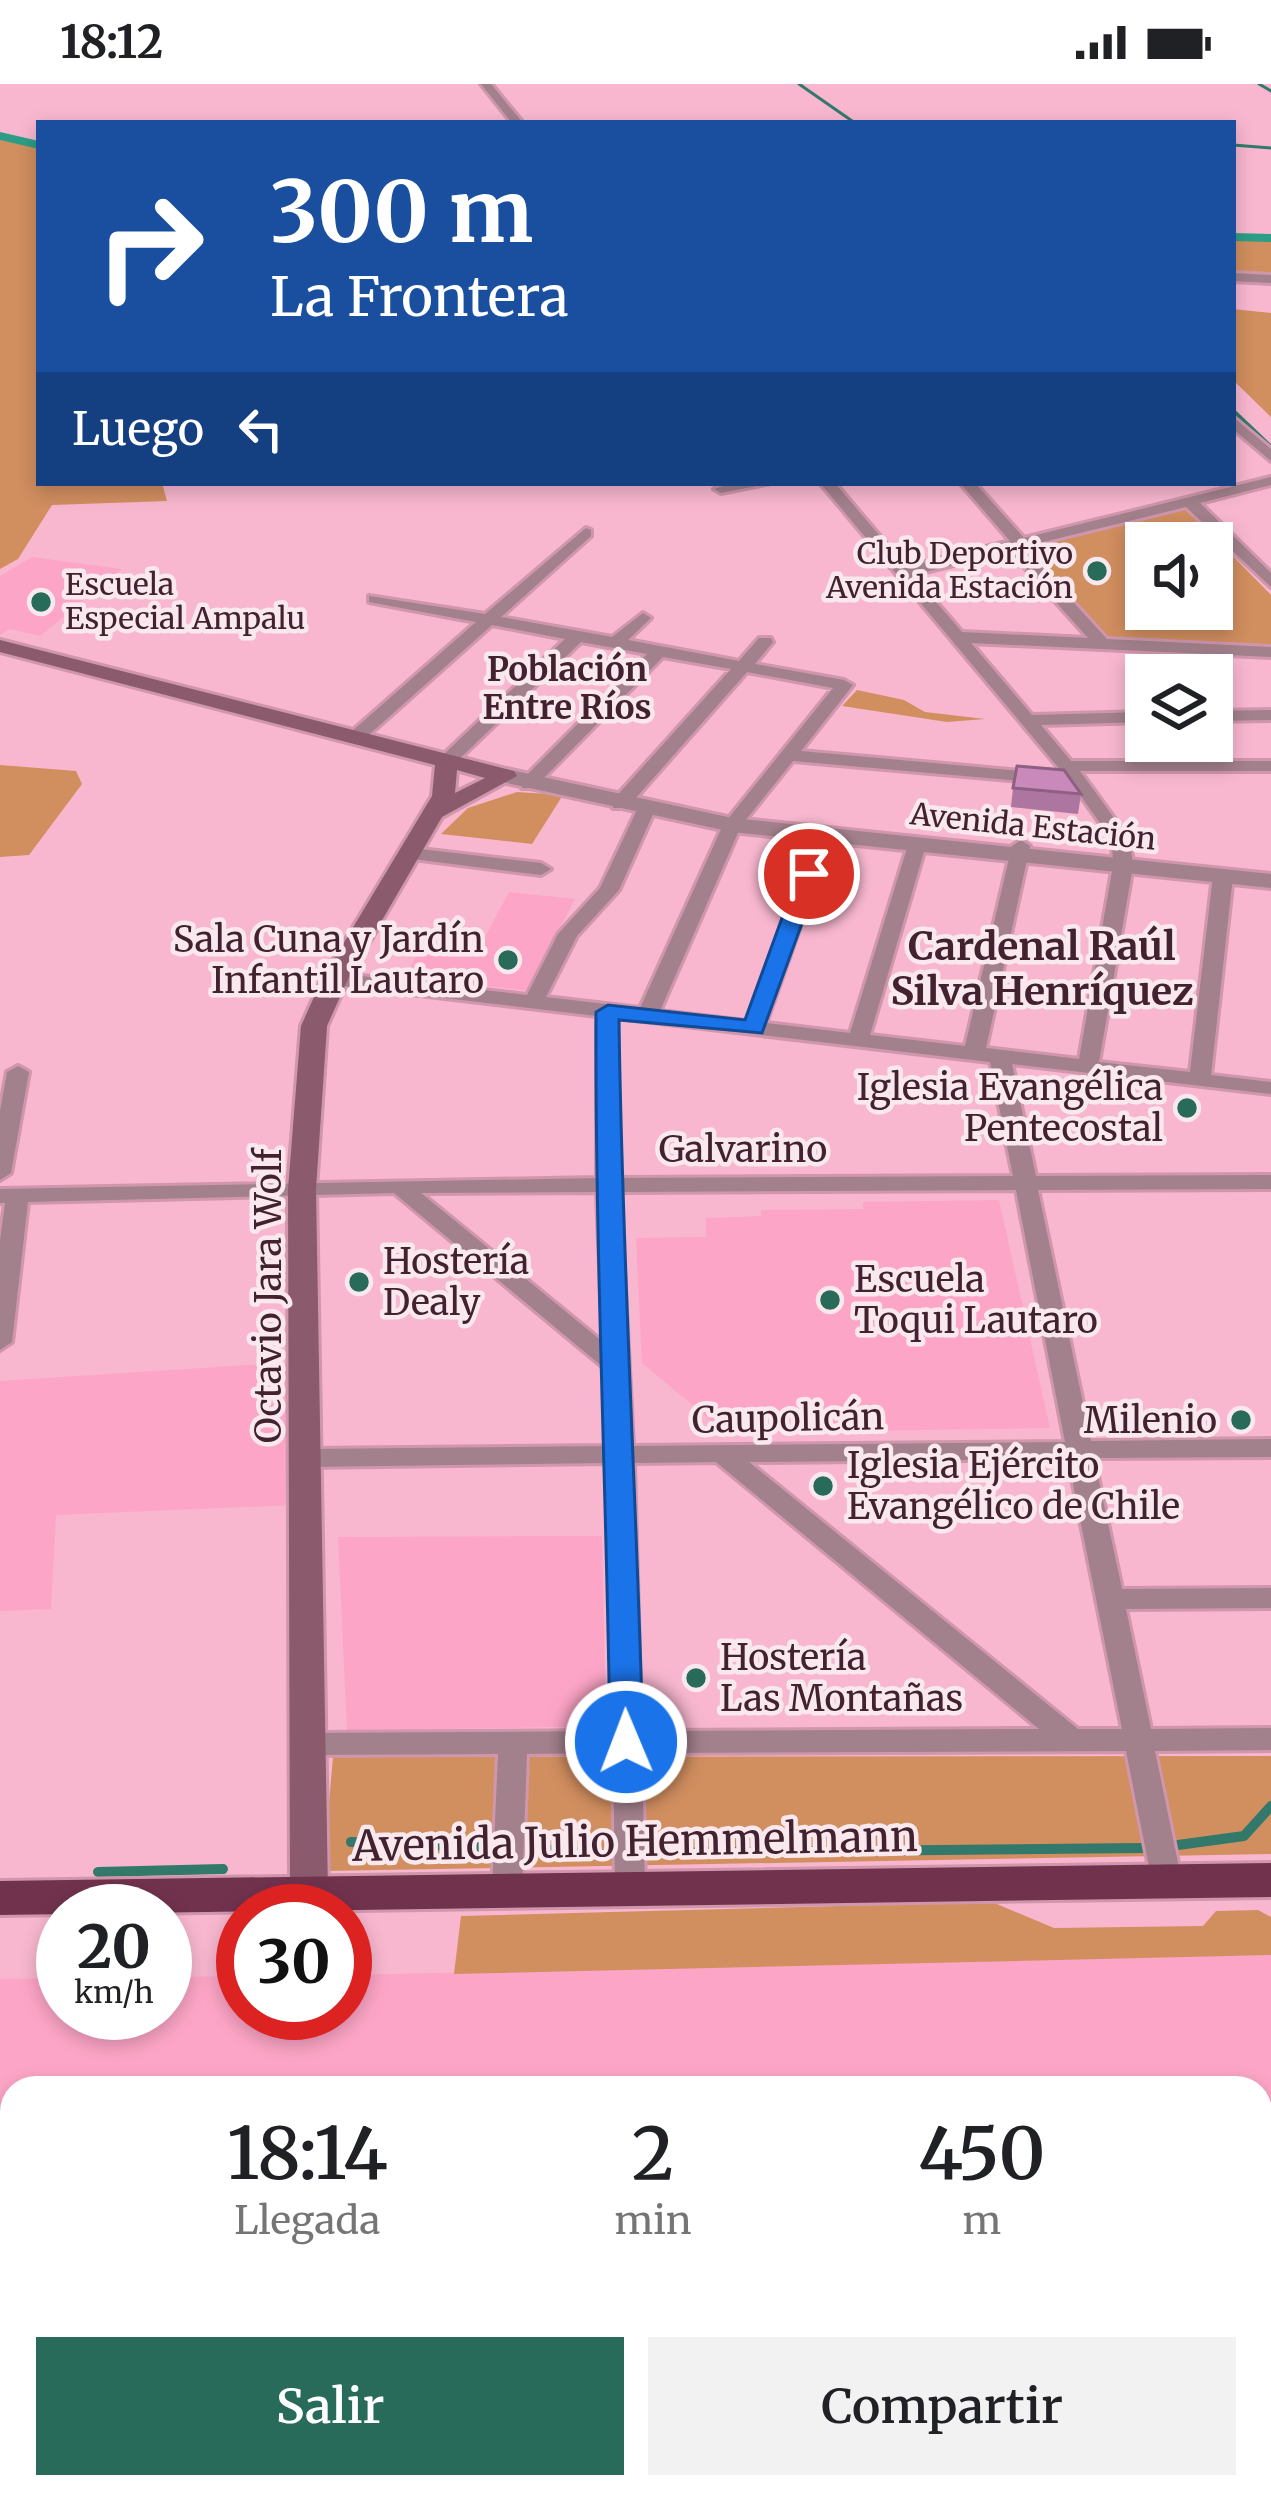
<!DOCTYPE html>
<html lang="es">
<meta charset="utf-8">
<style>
:root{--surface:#fff;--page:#f2f2f2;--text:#202124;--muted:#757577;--accent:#286b5b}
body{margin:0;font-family:Merriweather,serif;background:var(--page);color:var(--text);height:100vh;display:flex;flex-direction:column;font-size:45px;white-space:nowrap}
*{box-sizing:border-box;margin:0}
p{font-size:39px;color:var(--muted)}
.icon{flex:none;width:66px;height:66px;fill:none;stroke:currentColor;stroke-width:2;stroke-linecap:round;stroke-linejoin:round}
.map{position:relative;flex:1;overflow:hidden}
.side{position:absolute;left:0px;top:1992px;width:1272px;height:423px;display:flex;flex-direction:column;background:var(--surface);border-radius:36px 36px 0 0;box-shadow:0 6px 18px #0003}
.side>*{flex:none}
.top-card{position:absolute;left:36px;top:36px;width:1200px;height:366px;border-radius:0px;box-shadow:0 6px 18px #0003;background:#1a4fa0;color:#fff;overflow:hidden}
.fabs{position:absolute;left:1125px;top:438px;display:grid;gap:24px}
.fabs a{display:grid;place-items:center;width:108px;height:108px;border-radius:0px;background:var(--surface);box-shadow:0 6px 18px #0003;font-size:60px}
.speed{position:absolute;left:36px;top:1800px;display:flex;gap:24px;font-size:60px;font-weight:700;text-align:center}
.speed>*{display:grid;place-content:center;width:156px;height:156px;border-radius:50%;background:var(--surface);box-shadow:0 6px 18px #0003;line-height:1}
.speed small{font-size:30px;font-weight:400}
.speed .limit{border:18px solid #d22;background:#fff;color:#111}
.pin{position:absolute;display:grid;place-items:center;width:102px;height:102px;color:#fff;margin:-51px;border:6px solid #fff;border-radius:50%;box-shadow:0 3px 12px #0007}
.me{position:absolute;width:132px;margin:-66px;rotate:359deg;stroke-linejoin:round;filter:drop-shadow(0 0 9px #0008)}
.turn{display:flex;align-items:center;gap:42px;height:252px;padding:0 36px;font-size:54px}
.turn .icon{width:156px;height:156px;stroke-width:2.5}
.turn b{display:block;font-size:84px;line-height:102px}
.then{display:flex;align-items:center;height:114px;padding:0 36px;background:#0003;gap:24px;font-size:45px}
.eta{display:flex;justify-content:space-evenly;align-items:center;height:204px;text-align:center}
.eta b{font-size:72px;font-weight:600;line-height:84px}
.cta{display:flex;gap:24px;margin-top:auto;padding:24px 36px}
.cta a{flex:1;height:138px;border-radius:0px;background:var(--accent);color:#fff;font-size:48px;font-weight:600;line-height:138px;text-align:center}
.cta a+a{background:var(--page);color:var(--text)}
.status{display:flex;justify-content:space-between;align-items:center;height:84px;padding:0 60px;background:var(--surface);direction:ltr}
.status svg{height:33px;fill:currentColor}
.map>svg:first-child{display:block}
.built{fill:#fda5c6;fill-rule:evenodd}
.green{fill:#d18e5f;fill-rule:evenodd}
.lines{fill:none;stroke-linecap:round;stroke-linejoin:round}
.stream-far2{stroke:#32796c;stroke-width:3}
.stream-far1{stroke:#32796c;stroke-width:4.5}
.stream{stroke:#32796c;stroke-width:10}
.canal{fill:#2c9e86;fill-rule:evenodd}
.minor-casing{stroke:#d096ac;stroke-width:6}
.tertiary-casing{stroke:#d096ac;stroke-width:6}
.secondary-casing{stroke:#d096ac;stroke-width:6}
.trunk-casing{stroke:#d096ac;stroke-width:6}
.minor{fill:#a2808c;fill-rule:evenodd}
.tertiary{fill:#a2808c;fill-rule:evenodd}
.secondary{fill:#8b5a6d;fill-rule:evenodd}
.trunk{fill:#71324e;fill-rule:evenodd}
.wall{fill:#ad76a1}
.building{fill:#c989bb;stroke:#8d6083;stroke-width:3}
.route{fill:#1a73e8;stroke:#114b97;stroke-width:3}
.poi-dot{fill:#286b5b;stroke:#f9e8ee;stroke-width:4.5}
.labels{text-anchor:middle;stroke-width:9;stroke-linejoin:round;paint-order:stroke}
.far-poi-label{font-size:30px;fill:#41222e;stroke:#f9e8ee;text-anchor:end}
.far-street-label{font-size:30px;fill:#41222e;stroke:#f9e8ee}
.far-neighbourhood-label{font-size:33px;font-weight:bold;fill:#41222e;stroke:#f9e8ee}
.poi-label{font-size:36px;fill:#41222e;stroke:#f9e8ee;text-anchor:start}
.street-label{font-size:36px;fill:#41222e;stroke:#f9e8ee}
.neighbourhood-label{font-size:39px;font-weight:bold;fill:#41222e;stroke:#f9e8ee}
.near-street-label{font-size:42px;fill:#41222e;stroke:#f9e8ee}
</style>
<div class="status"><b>18:12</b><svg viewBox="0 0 49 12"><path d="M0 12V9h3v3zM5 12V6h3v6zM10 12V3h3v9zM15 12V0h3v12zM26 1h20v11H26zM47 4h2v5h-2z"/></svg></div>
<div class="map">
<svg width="1271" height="2414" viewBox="0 0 1271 2414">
<rect width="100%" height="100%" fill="#f8b7cf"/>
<!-- built -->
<path class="built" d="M32 473 122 485 40 552 10 545 0 551V492Z
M509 808 575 815 528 907 405 892 431 847 485 853Z
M999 1116 1050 1344 726 1349 642 1279 636 1154 706 1153V1134L761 1132V1126L863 1125V1118Z
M294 1278V1421L56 1431 51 1525 0 1527V1297Z
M602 1452 606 1642 347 1647 338 1453Z
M1271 1871V2414H0V1895L63 1894V1929H165V1893L243 1892V1929H345V1891ZM12 2004H1260V2403H12Z"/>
<!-- green -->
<path class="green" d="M0 52 39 61V399H162L167 417 52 421 18 475 0 485Z
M1233 150 1271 152V194L1233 191Z
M1233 225 1271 229V333L1233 296Z
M1186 424 1271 511V563L1106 556 1027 463ZM1146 459H1212V525H1146Z
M857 606 904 616 925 628 985 635 947 638 842 622Z
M0 681 76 687 82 700 29 771 0 773Z
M517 708 563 711 532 760 441 750 468 724Z
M1271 1672V1770L323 1787 333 1673Z
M992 1818 1054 1844 1203 1842 1216 1827 1258 1826 1271 1833V1871L454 1890 461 1832Z"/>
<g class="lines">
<!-- stream-far2 -->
<path class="stream-far2" d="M799 0 855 39
M1259 0 1271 7
M1233 61 1271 64"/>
<!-- stream-far1 -->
<path class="stream-far1" d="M1233 327 1271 363"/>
<!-- stream -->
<path class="stream" d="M351 1758 484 1763
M1178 1761 1244 1752 1271 1722
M529 1764 610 1771
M646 1769 1143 1764
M98 1788 223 1785"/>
<!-- canal -->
<path class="canal" d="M0 48 39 57V65L0 56Z
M1233 149 1271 150V158L1233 157Z"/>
<defs>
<path id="minor" d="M481 0H491L523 39H512Z
M1233 189 1271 191V199L1233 197Z
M1233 333 1271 365V377L1233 345Z
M1271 393V401L1200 419 1271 489V503L1186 423 1023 463 1107 555 1271 563V573L971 559 1032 631 1146 628V638L1041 641 1071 677H1271V687H1080L1130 756 1133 782 1099 978 1190 988 1213 792 1223 786 1233 792 1211 991 1271 998V1010L1012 980 1036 1092 1271 1091V1105L1038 1106 1091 1357 1271 1355V1373L1094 1374 1122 1505 1271 1504V1524L1126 1525 1151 1645 1271 1644V1666L1155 1667 1182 1798 1178 1807 1167 1810 1156 1807 1152 1798 1126 1667 642 1669 645 1804 641 1813 630 1816 619 1813 615 1804 613 1669 527 1670 522 1807 518 1816 507 1819 496 1816 492 1807 498 1670 311 1671 301 1668 296 1660 301 1652 311 1649 612 1647 608 1379 307 1383 294 1374 307 1365 608 1362 604 1284 394 1109 28 1118 12 1258 0 1266V1157L5 1119H0V1105L597 1094V932L335 901 325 895 335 889 527 911 558 850 600 804 637 726 646 720 655 726 619 806 577 852 546 913 640 924 723 741 833 604 747 588 627 724H613V716L731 585 663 573 534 704H522V696L647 570 581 558 453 681H441V673L565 555 492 541 362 657H350V649L476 538 369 518V512L485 530 586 444 591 446V452L501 533 612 553 643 529 651 534 628 556 739 577 759 554H771L773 558 755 580 844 596 853 601 801 667 1044 689 1053 694 1044 699 793 677 741 742 660 927 746 937 814 752 823 746 832 752 766 939 850 949 908 761 917 755 926 761 870 951 965 962 1012 762 1021 756 1030 762 986 964 1079 975 1113 782 1112 756 1073 701 820 399H835L906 483 1010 457 960 399H975L1024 454ZM1010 467 1088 554 962 548 913 491ZM617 934 990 978 1013 1092 619 1094ZM1016 1106 1065 1358 633 1362 620 1108ZM597 1108 603 1258 421 1109ZM1068 1375 1122 1645H1078L749 1378ZM716 1378 1039 1645 641 1647 634 1379Z
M732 399H771L721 409 714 405Z
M1271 626V636L1212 637V627Z
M412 764 541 779 551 785 541 791 405 774V766Z
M18 982 29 988 11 1089 0 1096V1027L7 988Z"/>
<path id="tertiary" d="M506 685 732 734 1271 790V804L732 748 498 697 495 692Z"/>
<path id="secondary" d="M0 556 514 687 517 692 442 733 348 895 327 942 316 1105 328 1809 323 1820 309 1824 295 1820 290 1809 288 1105 301 942 322 895 432 712 435 681 0 568ZM457 686 485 694 455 709Z"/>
<path id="trunk" d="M1271 1779V1813L0 1831V1797Z"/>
</defs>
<!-- minor casing -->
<use href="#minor" class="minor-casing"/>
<!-- tertiary casing -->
<use href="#tertiary" class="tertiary-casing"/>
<!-- secondary casing -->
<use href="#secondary" class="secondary-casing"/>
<!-- trunk casing -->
<use href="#trunk" class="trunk-casing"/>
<!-- minor -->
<use href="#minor" class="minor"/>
<!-- tertiary -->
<use href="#tertiary" class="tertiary"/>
<!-- secondary -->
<use href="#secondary" class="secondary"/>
<!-- trunk -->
<use href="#trunk" class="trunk"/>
</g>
<!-- wall -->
<path class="wall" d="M1013 704 1081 710 1078 730 1011 723Z"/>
<!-- building -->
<path class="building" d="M1017 682 1064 686 1081 710 1013 704Z"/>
<!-- route -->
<path class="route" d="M809 784 820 790 762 949 619 936C622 1177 637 1418 643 1658L638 1667 626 1671 615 1667 610 1658C607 1415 595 1171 596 928L608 921 745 936 798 790Z"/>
<!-- markers -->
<g class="poi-dot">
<circle cx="1097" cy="487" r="12"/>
<circle cx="41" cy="518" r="12"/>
<circle cx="508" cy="876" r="12"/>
<circle cx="1187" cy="1024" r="12"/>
<circle cx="359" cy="1198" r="12"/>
<circle cx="830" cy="1216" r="12"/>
<circle cx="1241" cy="1336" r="12"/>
<circle cx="823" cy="1402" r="12"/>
<circle cx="696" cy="1594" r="12"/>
</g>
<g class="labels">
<!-- far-poi labels -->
<g class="far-poi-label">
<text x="1073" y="480">Club Deportivo<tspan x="1073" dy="34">Avenida Estación</tspan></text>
<text x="65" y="511" text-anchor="start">Escuela<tspan x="65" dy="34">Especial Ampalu</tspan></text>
</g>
<!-- far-street labels -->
<g class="far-street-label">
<text transform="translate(1033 743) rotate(6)" y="10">Avenida Estación</text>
</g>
<!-- far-neighbourhood labels -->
<g class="far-neighbourhood-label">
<text x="567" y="597">Población<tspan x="567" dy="38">Entre Ríos</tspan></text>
</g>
<!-- poi labels -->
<g class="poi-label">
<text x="484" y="868" text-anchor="end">Sala Cuna y Jardín<tspan x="484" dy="41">Infantil Lautaro</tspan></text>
<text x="1163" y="1016" text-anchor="end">Iglesia Evangélica<tspan x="1163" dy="41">Pentecostal</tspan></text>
<text x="383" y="1190">Hostería<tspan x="383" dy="41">Dealy</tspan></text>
<text x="854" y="1208">Escuela<tspan x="854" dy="41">Toqui Lautaro</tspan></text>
<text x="1217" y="1349" text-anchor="end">Milenio</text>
<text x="847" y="1394">Iglesia Ejército<tspan x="847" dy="41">Evangélico de Chile</tspan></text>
<text x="720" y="1586">Hostería<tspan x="720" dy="41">Las Montañas</tspan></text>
</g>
<!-- street labels -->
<g class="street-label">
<text x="743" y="1078">Galvarino</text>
<text transform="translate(268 1212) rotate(-90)" y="13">Octavio Jara Wolf</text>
<text transform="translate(788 1334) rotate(-1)" y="13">Caupolicán</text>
</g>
<!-- neighbourhood labels -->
<g class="neighbourhood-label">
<text x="1042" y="876">Cardenal Raúl<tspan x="1042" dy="45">Silva Henríquez</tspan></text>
</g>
<!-- near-street labels -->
<g class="near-street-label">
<text transform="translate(635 1757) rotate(-1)" y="15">Avenida Julio Hemmelmann</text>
</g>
</g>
</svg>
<div class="fabs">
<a><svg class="icon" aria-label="sound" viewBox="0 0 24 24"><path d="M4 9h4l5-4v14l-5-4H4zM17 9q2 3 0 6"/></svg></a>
<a><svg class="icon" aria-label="layers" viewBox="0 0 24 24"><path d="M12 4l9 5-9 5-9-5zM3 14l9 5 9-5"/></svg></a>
</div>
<div class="speed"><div>20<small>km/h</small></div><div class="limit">30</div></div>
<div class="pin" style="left:809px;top:790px;background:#d93025"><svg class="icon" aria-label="arrive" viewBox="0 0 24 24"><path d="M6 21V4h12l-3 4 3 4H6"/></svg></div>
<svg class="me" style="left:626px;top:1658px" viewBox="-20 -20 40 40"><circle r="17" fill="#1a73e8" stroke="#fff" stroke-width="3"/><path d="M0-11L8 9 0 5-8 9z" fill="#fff"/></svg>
<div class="top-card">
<div class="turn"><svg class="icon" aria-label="right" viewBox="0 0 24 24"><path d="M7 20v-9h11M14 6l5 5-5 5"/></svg><div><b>300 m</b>La Frontera</div></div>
<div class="then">Luego<svg class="icon" aria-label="left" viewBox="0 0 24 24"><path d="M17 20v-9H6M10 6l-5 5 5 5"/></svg></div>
</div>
<section class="side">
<div class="eta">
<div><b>18:14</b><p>Llegada</p></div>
<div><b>2</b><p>min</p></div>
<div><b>450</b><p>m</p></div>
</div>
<div class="cta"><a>Salir</a><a>Compartir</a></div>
</section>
</div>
